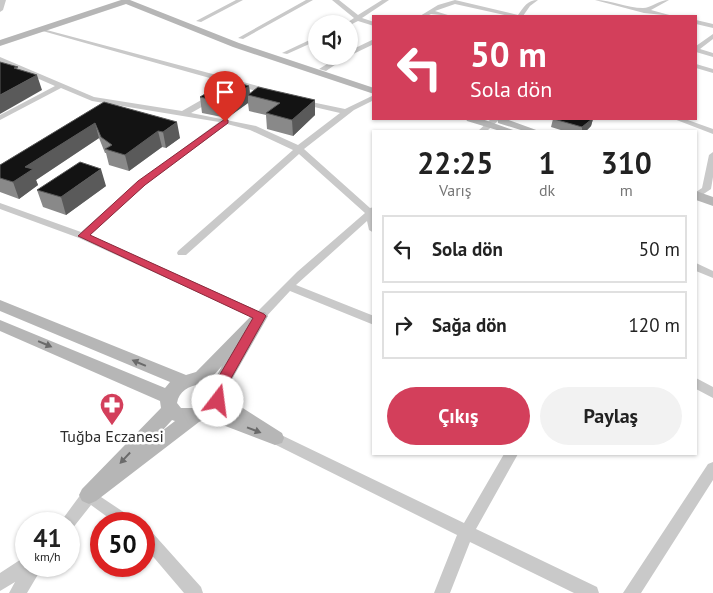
<!DOCTYPE html>
<html lang="tr">
<meta charset="utf-8">
<style>
:root{--surface:#fff;--page:#f2f2f2;--text:#222;--muted:#767676;--line:#e0e0e0;--accent:#d33f5b}
body{margin:0;font-family:"PT Sans",sans-serif;background:var(--page);color:var(--text);height:100vh;display:flex;flex-direction:column;font-size:19px;white-space:nowrap}
*{box-sizing:border-box;margin:0}
p{font-size:16px;color:var(--muted)}
.icon{flex:none;width:28px;height:28px;fill:none;stroke:currentColor;stroke-width:2;stroke-linecap:round;stroke-linejoin:round}
.map{position:relative;flex:1;overflow:hidden}
.drawer{position:absolute;left:372px;top:130px;width:325px;height:325px;display:flex;flex-direction:column;background:var(--surface);border-radius:0px;box-shadow:0 1px 4px #0004}
.drawer>*{flex:none}
.top-card{position:absolute;left:372px;top:15px;width:325px;height:105px;border-radius:0px;box-shadow:0 1px 4px #0004;background:#d33f5b;color:#fff;overflow:hidden}
.tools{position:absolute;left:308px;top:15px;display:grid;gap:10px}
.tools a{display:grid;place-items:center;width:50px;height:50px;border-radius:50%;background:var(--surface);box-shadow:0 1px 4px #0004;font-size:25px}
.speed{position:absolute;left:15px;top:512px;display:flex;gap:10px;font-size:25px;font-weight:700;text-align:center}
.speed>*{display:grid;place-content:center;width:65px;height:65px;border-radius:50%;background:var(--surface);box-shadow:0 1px 4px #0004;line-height:1}
.speed small{font-size:12px;font-weight:400}
.speed .limit{border:8px solid #d22;background:#fff;color:#111}
.pin{position:absolute;display:grid;place-items:center;width:42px;height:42px;color:#fff;margin:-51px -21px;border-radius:50% 50% 50% 0;rotate:-45deg;box-shadow:0 0 5px #0007}
.pin .icon{rotate:45deg}
.me{position:absolute;width:55px;margin:-28px;rotate:15deg;stroke-linejoin:round;filter:drop-shadow(0 0 4px #0008)}
.turn{display:flex;align-items:center;gap:18px;height:105px;padding:0 15px;font-size:22px}
.turn .icon{width:65px;height:65px;stroke-width:2.5}
.turn b{display:block;font-size:35px;line-height:42px}
.eta{display:flex;justify-content:space-evenly;align-items:center;height:85px;text-align:center}
.eta b{font-size:30px;font-weight:800;line-height:35px}
.primary-button{display:flex;gap:10px;margin-top:auto;padding:10px 15px}
.primary-button a{flex:1;height:58px;border-radius:30px;background:var(--accent);color:#fff;font-size:20px;font-weight:800;line-height:58px;text-align:center}
.primary-button a+a{background:var(--page);color:var(--text)}
ul{padding:0;list-style:none}
li{display:flex;align-items:center;gap:15px;height:68px;margin:0 10px 8px;padding:0 5px;border:2px solid var(--line);border-radius:0px}
li div{flex:1}
li b{display:block;font-size:19px}
li em{font-style:normal}
.map>svg:first-child{display:block}
.lines{fill:none;stroke-linecap:round;stroke-linejoin:round}
.street{fill:#c9c9c9;fill-rule:evenodd}
.secondary{fill:#b6b6b6;fill-rule:evenodd}
.wall{fill:#898989}
.shaded-wall{fill:#5a5a5a}
.building{fill:#131313;stroke:#5a5a5a}
.oneway{fill:#6a6a6a}
.route{fill:#d33f5b;stroke:#89293b}
.labels{text-anchor:middle;stroke-width:5;stroke-linejoin:round;paint-order:stroke}
.poi-label{font-size:16px;fill:#2c2c2c;stroke:#fff}
</style>
<div class="map">
<svg width="713" height="593" viewBox="0 0 713 593">
<rect width="100%" height="100%" fill="#fff"/>
<g class="lines">
<!-- street -->
<path class="street" d="M0 0H6L3 10 0 12Z
M236 0H243L201 22 196 21Z
M306 0H313L243 39 238 38Z
M332 0H339L358 15 382 0H389L362 18 374 22V26L358 21 350 25 345 24 354 18Z
M455 0 518 15C524 7 527 0 538 0L530 6 523 16H509L455 4 435 11 451 16 431 14 427 16H420L438 5Z
M595 0C611 0 627 8 643 8 651 8 659 0 669 0L651 10 673 16 644 13Z
M696 20 713 24V28L696 24Z
M39 28 273 90 274 92 267 94 39 30Z
M713 34V39L700 49 713 53V57L696 52V46Z
M316 37V41L287 54 282 53Z
M374 39V44L349 56V51Z
M340 56H348L326 71 319 69Z
M0 57 94 97 182 111 210 95H216V99L191 113 256 126 298 145 340 113 297 103V99L345 109 374 95V100L354 110 304 149 370 208 374 207V233L369 230 367 221 296 285 374 316V325L290 291 264 319H256L79 238 0 209V203L81 232 139 181 219 122 92 101 61 88 0 120V115L55 86 0 62ZM227 124 250 130 293 150 178 251 177 253 178 255H186L299 154 365 213 297 272 258 311 90 235 145 185Z
M696 64 713 69V73L696 68Z
M491 119H500L487 131H478Z
M674 119H685L713 129V134Z
M713 152V177L711 189 696 199V192L702 188 709 155Z
M696 263 713 271V278L696 271Z
M696 378 713 387V398L696 389Z
M275 432 464 523 504 454H518L476 529 597 587 599 593H574L470 542 450 593H434L457 535 270 442 268 438 270 434Z
M713 462V480L641 593H623L708 464Z
M89 489 134 519 137 524H117L91 505 72 529 69 530V524H59L84 490Z
M144 528 150 530 201 587 203 593H184L144 546Z
M26 556V566H43L27 593H9L15 582 0 591V573Z"/>
<!-- secondary -->
<path class="secondary" d="M121 0H130L239 43 374 88V94L233 47 126 4 0 46V40Z
M466 119H482L516 131H500L467 121Z
M498 119H506L539 131H524L498 123Z
M696 191 713 197V206L696 200Z
M0 300 186 375 196 372 255 312H265L268 316 227 388V398L282 433 284 438 282 443 275 445 207 419 199 422 96 501 89 504 82 501 79 495 82 489 161 408 160 401 0 331V320L165 388 170 382 0 311ZM222 366 216 377 213 376ZM200 384 210 391 209 399 196 408H181L177 403C179 391 189 386 200 384ZM172 420 175 421 162 431Z"/>
</g>
<!-- wall -->
<path class="wall" d="M249 86 250 93 315 115 293 136 267 129 266 115 249 111 248 103 227 118 202 113 200 97Z
M104 102 180 138 166 148 162 147 129 171 109 165 106 153H105L99 138 36 180 38 185 19 199 0 192V165Z
M553 119H593L591 126 586 131H564L551 127Z
M106 186 66 215 43 207 37 190Z"/>
<!-- shaded-wall -->
<path class="shaded-wall" d="M37 75 42 90 0 114V95Z
M249 86 250 96 248 95V103L227 118 225 103Z
M315 100V115L293 136 292 120Z
M592 119H593L591 126 586 131H582V127Z
M177 122 180 138 166 148 163 132Z
M95 123 99 138 36 180 38 185 19 199 13 182 25 167Z
M158 131 162 147 129 171 125 155Z
M101 169 106 186 66 215 61 197Z"/>
<!-- building -->
<path class="building" d="M0 62 18 67 14 68 37 75 0 95Z
M228 80 249 86 225 103 200 97Z
M258 87 315 100 292 120 266 113 280 103 248 95Z
M104 102 177 122 163 132 158 131 125 155 105 149 112 145 101 137 95 123 25 167 33 169 13 182 0 178V165Z
M554 119H592L582 127Z
M80 162 101 169 61 197 37 190Z"/>
<!-- one-way arrows -->
<defs><path id="oneway-solid" d="M-6-.8H1V-3.2L6.5 0L1 3.2V.8H-6Z" transform="scale(1.25)"/></defs>
<g class="oneway">
<use href="#oneway-solid" transform="translate(45 344) rotate(23)"/>
<use href="#oneway-solid" transform="translate(139 363) rotate(-157)"/>
<use href="#oneway-solid" transform="translate(254 430) rotate(21)"/>
<use href="#oneway-solid" transform="translate(125 458) rotate(133)"/>
</g>
<!-- route -->
<path class="route" d="M225 119 228 120V123L145 185 90 235 264 314 266 316 225 389V401L218 406 212 401V388L253 318 78 236 138 181Z"/>
<!-- icons -->
<defs>
<symbol id="pharmacy-pin" viewBox="-11 -11 22 30"><path d="M0 17L-7.5 6A9.5 9.5 0 1 1 7.5 6Z" fill="#d33f5b" stroke="#fff"/><path d="M-2-6h4v4h4v4h-4v4h-4v-4h-4v-4h4Z" fill="#fff"/></symbol>
</defs>
<g fill-rule="evenodd">
<use href="#pharmacy-pin" x="98" y="391" width="28" height="38"/>
</g>
<g class="labels">
<!-- poi labels -->
<g class="poi-label">
<text x="112" y="442">Tuğba Eczanesi</text>
</g>
</g>
</svg>
<div class="tools">
<a><svg class="icon" aria-label="sound" viewBox="0 0 24 24"><path d="M4 9h4l5-4v14l-5-4H4zM17 9q2 3 0 6"/></svg></a>
</div>
<div class="speed"><div>41<small>km/h</small></div><div class="limit">50</div></div>
<div class="pin" style="left:225px;top:122px;background:#d93025"><svg class="icon" aria-label="arrive" viewBox="0 0 24 24"><path d="M6 21V4h12l-3 4 3 4H6"/></svg></div>
<svg class="me" style="left:218px;top:401px" viewBox="-20 -20 40 40"><circle r="19" fill="#fff"/><path d="M0-13L10 11 0 6-10 11z" fill="#d33f5b"/></svg>
<div class="top-card">
<div class="turn"><svg class="icon" aria-label="left" viewBox="0 0 24 24"><path d="M17 20v-9H6M10 6l-5 5 5 5"/></svg><div><b>50 m</b>Sola dön</div></div>
</div>
<section class="drawer">
<div class="eta">
<div><b>22:25</b><p>Varış</p></div>
<div><b>1</b><p>dk</p></div>
<div><b>310</b><p>m</p></div>
</div>
<ul>
<li><svg class="icon" aria-label="left" viewBox="0 0 24 24"><path d="M17 20v-9H6M10 6l-5 5 5 5"/></svg><div><b>Sola dön</b></div><em>50 m</em></li>
<li><svg class="icon" aria-label="right" viewBox="0 0 24 24"><path d="M7 20v-9h11M14 6l5 5-5 5"/></svg><div><b>Sağa dön</b></div><em>120 m</em></li>
</ul>
<div class="primary-button"><a>Çıkış</a><a>Paylaş</a></div>
</section>
</div>
